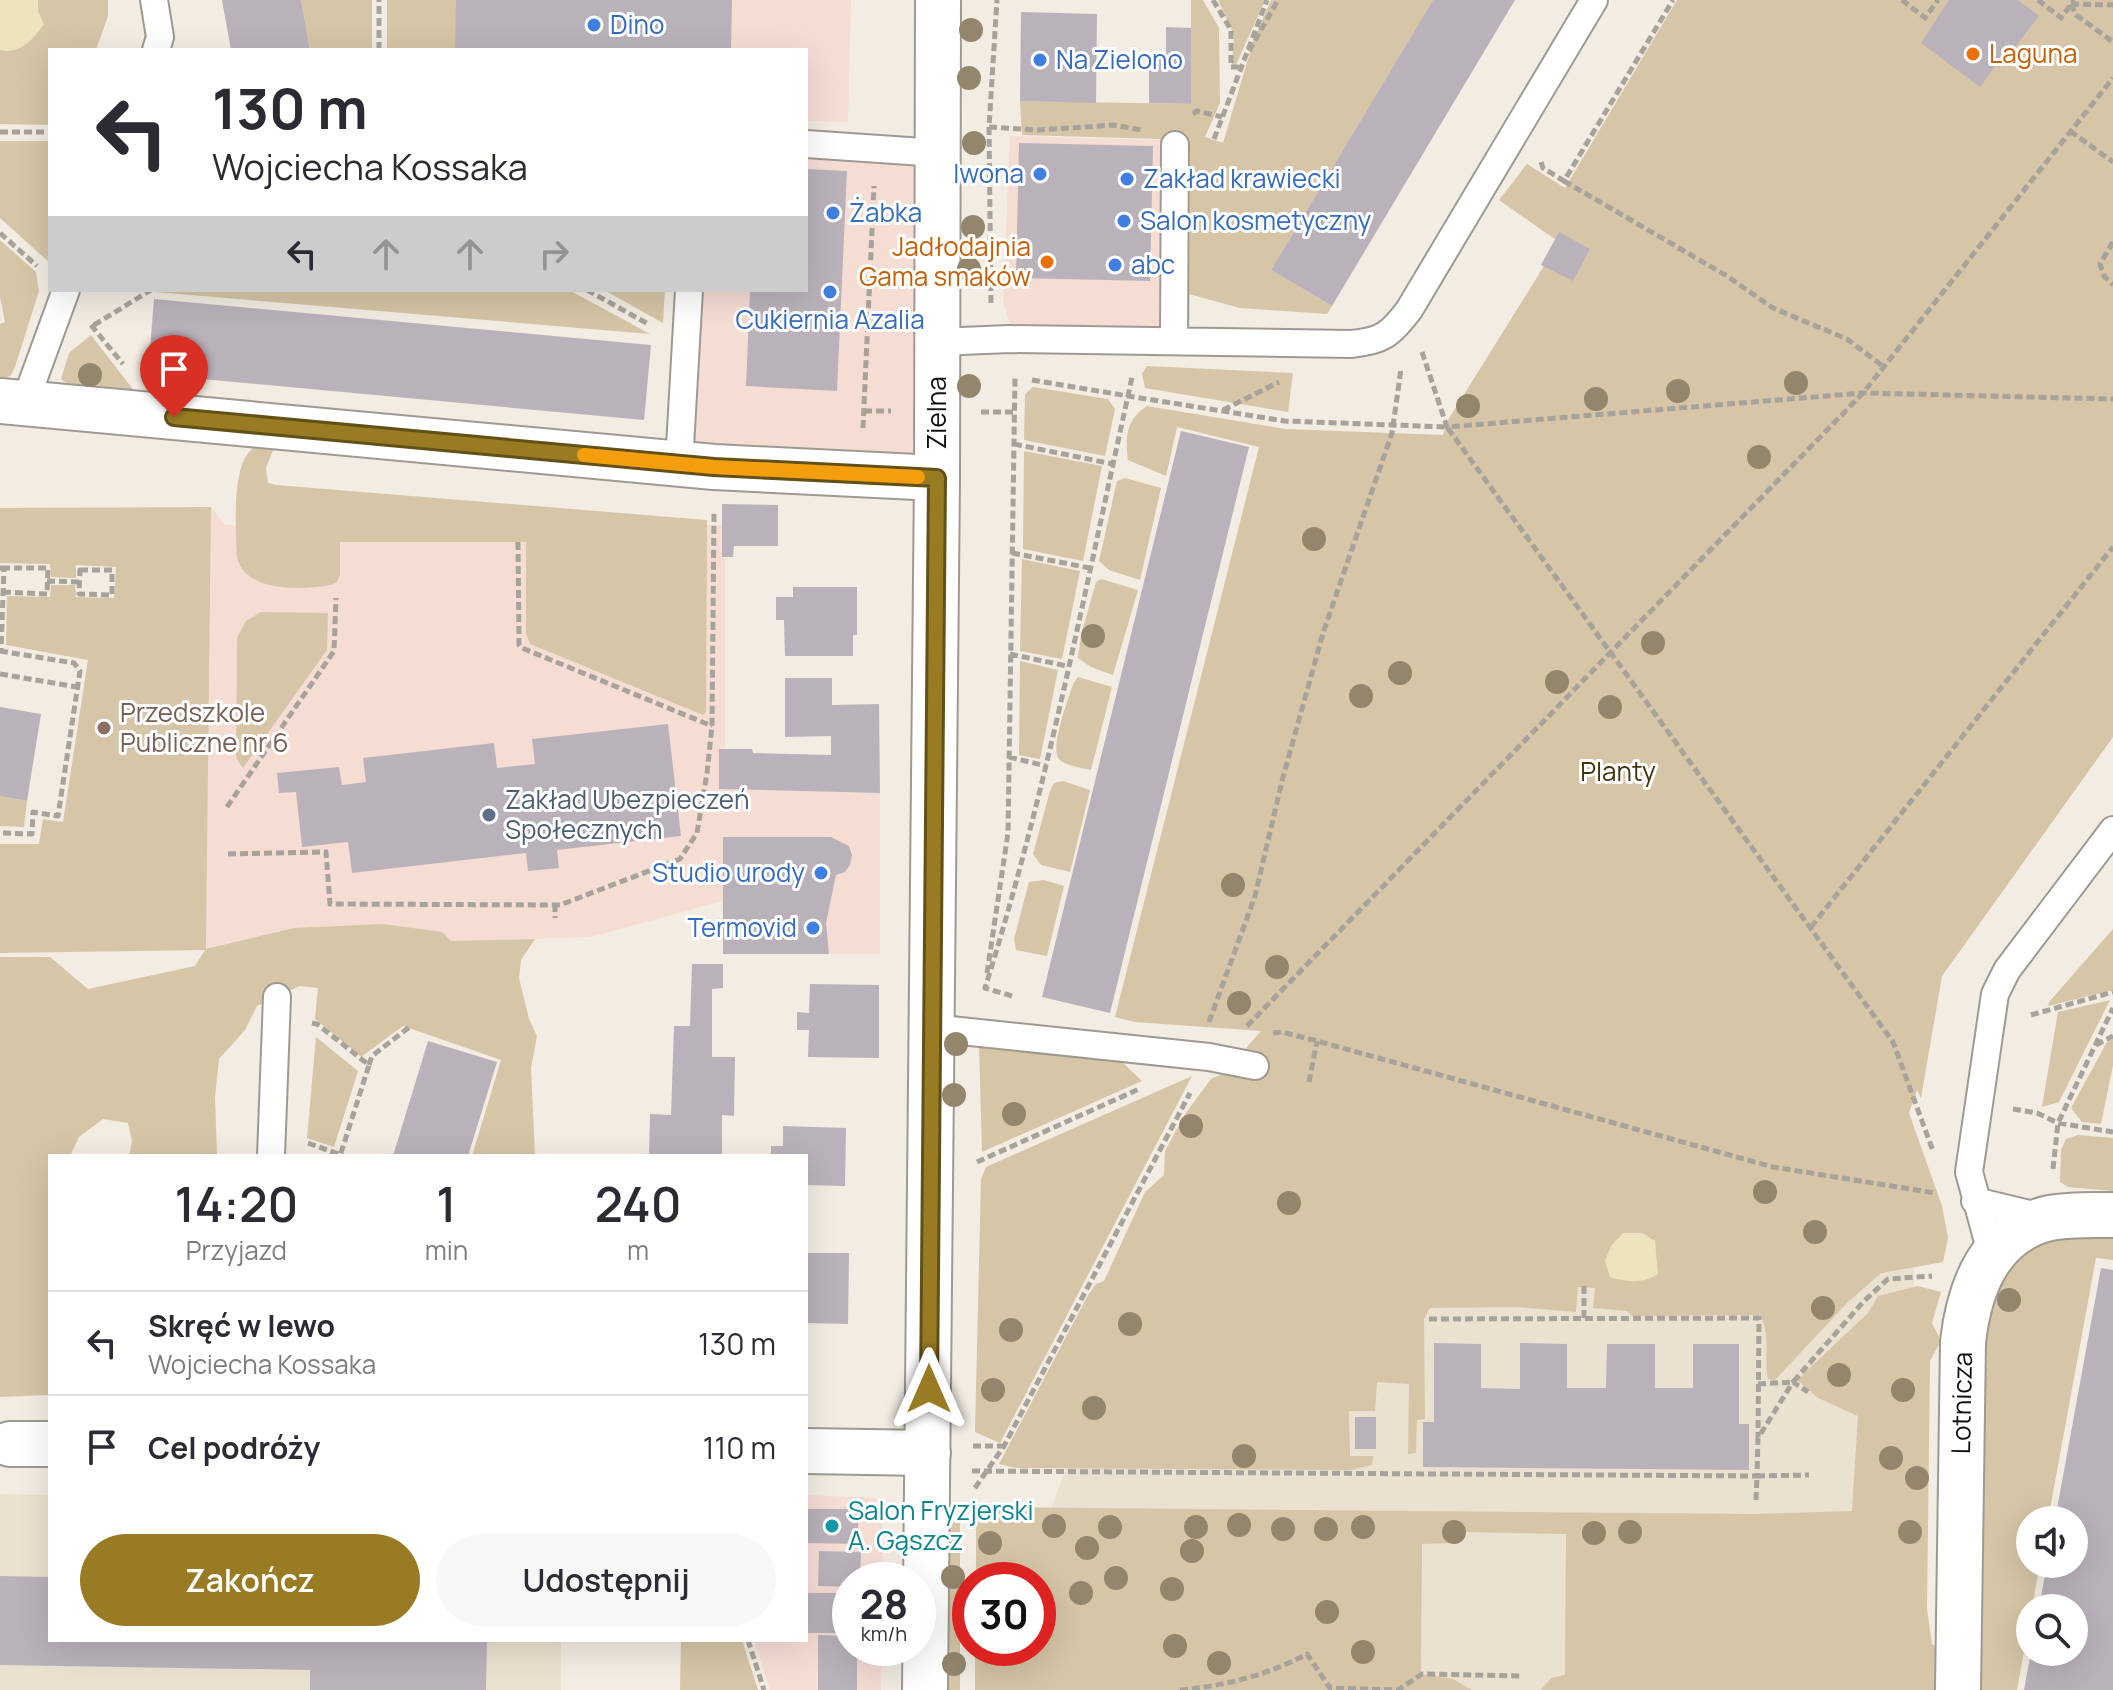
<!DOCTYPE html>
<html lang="pl">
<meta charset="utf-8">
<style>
:root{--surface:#fff;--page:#f7f7f7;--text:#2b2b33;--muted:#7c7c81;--line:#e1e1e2;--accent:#987b23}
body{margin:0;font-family:Manrope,sans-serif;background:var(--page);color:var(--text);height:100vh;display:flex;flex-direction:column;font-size:30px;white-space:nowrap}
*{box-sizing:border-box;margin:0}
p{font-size:26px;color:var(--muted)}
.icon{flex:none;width:44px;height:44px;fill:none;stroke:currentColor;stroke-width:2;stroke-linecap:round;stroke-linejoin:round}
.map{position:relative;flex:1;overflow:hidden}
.details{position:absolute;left:48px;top:1154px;width:760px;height:488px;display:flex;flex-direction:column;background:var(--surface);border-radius:0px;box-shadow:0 8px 32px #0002}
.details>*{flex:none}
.top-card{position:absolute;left:48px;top:48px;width:760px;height:244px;border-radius:0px;box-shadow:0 8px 32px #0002;background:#fff;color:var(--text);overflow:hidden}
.controls{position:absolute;left:2016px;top:1506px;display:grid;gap:16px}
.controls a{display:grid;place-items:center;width:72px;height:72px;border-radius:50%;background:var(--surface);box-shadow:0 8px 32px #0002;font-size:40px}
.speed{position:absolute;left:832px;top:1562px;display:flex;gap:16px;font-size:40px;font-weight:700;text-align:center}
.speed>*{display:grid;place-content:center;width:104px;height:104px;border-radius:50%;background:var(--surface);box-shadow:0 8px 32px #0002;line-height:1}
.speed small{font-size:20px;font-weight:400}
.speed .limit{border:12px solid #d22;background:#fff;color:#111}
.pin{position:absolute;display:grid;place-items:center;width:68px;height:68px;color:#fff;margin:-82px -34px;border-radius:50% 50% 50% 0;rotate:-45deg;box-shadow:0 0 8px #0007}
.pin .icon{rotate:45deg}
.me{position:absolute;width:88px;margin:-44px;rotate:0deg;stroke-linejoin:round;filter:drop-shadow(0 0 6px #0008)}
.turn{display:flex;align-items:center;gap:28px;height:168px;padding:0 32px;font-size:36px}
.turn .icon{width:104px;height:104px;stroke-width:2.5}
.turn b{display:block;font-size:56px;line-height:68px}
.lanes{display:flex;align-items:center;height:76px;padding:0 32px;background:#0003;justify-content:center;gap:40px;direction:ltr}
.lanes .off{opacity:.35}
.eta{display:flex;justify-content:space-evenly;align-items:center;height:136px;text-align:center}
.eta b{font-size:48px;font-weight:600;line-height:56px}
.action{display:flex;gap:16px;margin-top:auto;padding:16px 32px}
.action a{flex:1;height:92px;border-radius:48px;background:var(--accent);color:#fff;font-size:32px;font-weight:600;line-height:92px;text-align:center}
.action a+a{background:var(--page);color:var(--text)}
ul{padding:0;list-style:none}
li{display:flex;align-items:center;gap:24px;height:104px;padding:0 32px;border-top:2px solid var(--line)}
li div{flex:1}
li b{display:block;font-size:30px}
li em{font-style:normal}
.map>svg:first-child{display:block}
.commercial{fill:#f6ddd4}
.built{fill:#ebe1d0}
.green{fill:#d6c5a6}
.sand{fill:#ede4be}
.building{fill:#bab2bb}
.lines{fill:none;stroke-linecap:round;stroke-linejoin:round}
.lane-casing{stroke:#9f9a91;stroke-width:30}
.street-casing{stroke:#9f9a91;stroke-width:48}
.path{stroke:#a7a29a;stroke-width:5;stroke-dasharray:8 4;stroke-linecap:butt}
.lane{stroke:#fff;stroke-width:26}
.street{stroke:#fff;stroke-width:44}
.tree{fill:#93866d}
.route-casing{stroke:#635017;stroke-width:20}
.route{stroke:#987b23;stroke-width:14}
.slow{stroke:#f59e0b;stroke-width:14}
.shop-dot{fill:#3f7fe0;stroke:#fff;stroke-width:3}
.food-dot{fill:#e8710a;stroke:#fff;stroke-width:3}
.education-dot{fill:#8d6e63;stroke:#fff;stroke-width:3}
.service-dot{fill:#5c6f8a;stroke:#fff;stroke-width:3}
.culture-dot{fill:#0f9aa8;stroke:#fff;stroke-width:3}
.labels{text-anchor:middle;stroke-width:6;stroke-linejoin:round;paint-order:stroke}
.shop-label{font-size:26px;fill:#366cbe;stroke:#fff;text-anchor:start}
.food-label{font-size:26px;fill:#c56008;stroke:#fff;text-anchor:start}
.street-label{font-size:26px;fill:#12100c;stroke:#fff}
.education-label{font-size:26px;fill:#785e54;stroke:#fff;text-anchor:start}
.park-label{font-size:26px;fill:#45330e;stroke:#fff}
.service-label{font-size:26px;fill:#4e5e75;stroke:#fff;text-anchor:start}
.culture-label{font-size:26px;fill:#0d838f;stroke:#fff;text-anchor:start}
</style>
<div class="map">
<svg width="2113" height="1690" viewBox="0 0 2113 1690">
<rect width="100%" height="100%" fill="#f2ece2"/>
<!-- commercial -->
<path class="commercial" d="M392 0H851L848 122 806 121V50H391Z
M1010 136 1194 141 1189 334 1013 333 1003 301Z
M806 155 934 158 932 473 683 459 694 290H806Z
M211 507 225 525H722V557L725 558V748L719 749V789L880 793V954H723L722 901 591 937 206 949Z
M806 1495 875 1498 882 1505 883 1580H850V1648H882L881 1690H770L754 1640H806Z"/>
<!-- built -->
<path class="built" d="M1212 1087 1915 1207 1911 1525 1920 1690H980L1038 1648V1580L1047 1519Z
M0 1494 50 1495V1640H561V1690H0Z"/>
<!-- green -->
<path class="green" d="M0 0H108V16L96 50H50V125L0 124Z
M301 0H372V50H310Z
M387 0H463V50H387Z
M1191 0H1203L1219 28 1220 103 1205 137 1223 143 1254 39 1271 0H1433L1271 270 1332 306 1327 314 1240 308 1189 294 1190 167 1160 166V139L1022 135 1020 101 1191 104Z
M1218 0H1265L1235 67 1232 65 1234 35Z
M1677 0H2113V737L1942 976 1921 1098 1917 1090 1909 1113 1942 1206 1948 1238 1943 1262 1881 1273 1847 1303 1775 1380 1768 1379C1763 1358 1772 1338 1760 1315L1632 1316 1627 1311 1593 1308 1595 1288 1578 1287 1576 1312 1516 1307 1430 1308 1424 1319 1425 1419 1417 1420 1416 1453 1408 1454 1409 1384 1377 1382 1375 1411H1349L1350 1456H1373L1372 1465 1352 1470 1016 1468 999 1464 1087 1297 1096 1284 1104 1281 1145 1192 1164 1175 1165 1151 1185 1114 1211 1079 1224 1073 1261 1031 1135 1022 1115 1017 1259 447 1177 427 1166 476 1128 460C1125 437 1126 420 1147 406L1285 429 1443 435 1448 420 1559 242 1499 200 1527 164 1565 188Z
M0 141H50V263L0 218Z
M0 240 36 272 39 291 15 367 11 375 0 382V324L5 322 0 297Z
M158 290H569L650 334 155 292Z
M604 290H665L663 323Z
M91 335 132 388 131 392 73 388 61 379 69 353Z
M1147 366 1293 373 1288 412 1145 388 1142 374Z
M1033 387 1108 399 1115 409 1105 456 1024 440 1025 394Z
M275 445 266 468 268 483 276 485 707 520 706 712 703 715 530 644 526 634V542H340V575L337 582 331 585C301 590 247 593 237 558 236 534 230 457 256 447 261 445 269 445 275 445Z
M1024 451 1102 466 1083 561 1023 549Z
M1125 478 1161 488 1140 580 1109 570 1099 561 1117 481Z
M211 507 206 949 294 928 383 924 442 932 451 941 535 939 521 960 519 978 529 1019 537 1036 531 1068 535 1156H472L501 1060 403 1026 361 1057 315 1019 318 988 300 986 257 1006 245 1030 219 1059 215 1097 217 1156H129L132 1141 128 1123 103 1119 79 1137 70 1156H50V1395L0 1397V957H50L88 989 195 966 205 950 0 953V844H39L43 819 63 822 88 660 6 645 7 596 50 597 51 585H75L76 597 114 598 116 567 76 565V578L51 577 50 564 0 563V508Z
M1022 559 1080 571 1062 659 1020 651Z
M1101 579 1138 590 1113 675 1091 667 1078 658 1081 635 1096 582Z
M261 612 328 613 327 650 243 768 236 758 237 638 246 621Z
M1020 661 1058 670 1040 759 1019 755Z
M1078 677 1112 687 1091 770C1082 768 1067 766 1060 760 1048 751 1069 698 1073 684Z
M1063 781 1090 790 1070 872 1041 865 1033 854 1050 791 1054 783Z
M0 796 27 801 24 827 0 826Z
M1044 880 1064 886 1047 956 1016 950 1014 939 1029 882Z
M2113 929V990L2048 1006 2049 1002Z
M2110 1000 2059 1102 2042 1107 2058 1012Z
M316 1037 358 1071 334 1147 307 1138Z
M2113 1039V1065L2101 1124 2082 1122 2071 1108 2107 1042Z
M979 1044 1120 1060 1142 1081 982 1152Z
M1192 1076 1000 1443 975 1432 981 1179 986 1167Z
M2078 1135 2113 1138V1191L2068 1187 2060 1182 2061 1150 2066 1139Z
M2113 1228V1260L2096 1258 2048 1520H2030V1564H2040L2017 1690H1973L1979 1326 1991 1283 2034 1242Z
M1918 1286 1941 1292 1932 1323 1941 1341 1930 1361 1927 1609 1932 1644 1945 1652 1944 1690H1541L1551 1678 1565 1675 1566 1534 1462 1532 1452 1543 1422 1544 1421 1674 1453 1679 1472 1690H975V1648H1038V1580H976V1507L1754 1514 1852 1511 1858 1416 1818 1398 1797 1380 1868 1313 1878 1296Z
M960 1512V1690H948L950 1527Z
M681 1640H742L758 1690H680Z"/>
<!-- sand -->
<path class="sand" d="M0 0H38V11L44 24C33 39 21 55 0 50Z
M1623 1233H1642L1655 1241 1658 1274C1643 1284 1626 1282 1610 1277L1605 1261 1611 1246Z"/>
<!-- building -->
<path class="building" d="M222 0H301L310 50H231Z
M456 0H732L731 50H455Z
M1433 0H1515L1332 306 1271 270Z
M1949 0H2018L2039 16 2000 67 1996 65 1980 87 1921 43Z
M1021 12 1097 14 1096 103 1020 101Z
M1166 27 1191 28V104L1149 103V53L1166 54Z
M1019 143 1153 146 1150 281 1016 278Z
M806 169 847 171 837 391 746 386 750 290H806Z
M1559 232 1590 249 1573 281 1541 265Z
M154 299 651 345 644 420 148 374Z
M1181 431 1249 447 1110 1013 1042 997Z
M722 504 778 505V546H734L733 557H722Z
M793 587H857V635H853V656H785L784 620H776V597H793Z
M785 678H832V705L879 704 880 793 719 789V749H752L753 753 831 755V736L785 737Z
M0 707 41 714 27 801 0 796Z
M668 724 681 836 557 850 559 868 528 871 526 853 352 873 348 842 302 847 296 792 279 793 277 773 339 767 342 785 366 782 363 758 494 743 497 768 535 764 532 739Z
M723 837H831L849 846 852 855 850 865 845 872 836 875 826 923 829 954H723Z
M692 964H723V988L712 989V1057H735L734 1116 722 1115V1156H649L650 1114 671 1115 674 1026H690Z
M810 984 879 985V1058L808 1057 809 1030H797V1012L809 1013Z
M428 1041 497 1062 468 1156H393Z
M783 1126 846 1128 845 1186 806 1185V1156H771V1146H783Z
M806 1253H849L848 1324 806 1323Z
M2101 1268 2113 1270V1690H2024L2031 1652H2074V1608H2039L2047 1564H2074V1520H2055Z
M1434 1343 1481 1344V1388L1520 1389V1343L1567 1344V1388H1606L1607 1344H1655V1388H1693V1344H1739V1424H1749V1470L1423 1467V1422H1434Z
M1355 1417H1376V1449H1355Z
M807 1509H858V1544L806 1543Z
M819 1551 861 1552 860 1580H850V1587L818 1586Z
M0 1576 50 1577V1640H487L486 1690H310V1670L0 1665Z
M806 1593H850V1633H806Z
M818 1635 850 1636V1648H857V1690H818Z"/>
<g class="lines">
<defs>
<path id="lane" d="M154 0 160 37 156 50
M806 144 938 153
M1174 341 1175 145
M938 342 1009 339 1351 344C1382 341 1390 335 1409 310L1594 0
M25 402 66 290
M679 464 689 290
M932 1028 1209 1057 1255 1066
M271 1156 277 997
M1975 1201 2046 1218
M1992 1256 1969 1172 1995 994 2007 970 2113 830"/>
<path id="street" d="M0 401 714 467 937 478
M10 1444H50
M806 1451 928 1453
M925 1690 937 478 938 0
M1958 1690 1963 1342C1969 1288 1990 1231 2050 1218 2070 1214 2093 1215 2113 1215"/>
</defs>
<!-- lane casing -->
<use href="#lane" class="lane-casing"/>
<!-- street casing -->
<use href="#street" class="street-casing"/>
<!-- path -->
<path class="path" d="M1213 0 1231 30V67H1241
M1902 0 1925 18 1938 0
M2038 0 2061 18 2074 0
M2071 4 2076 15 2113 42
M2071 4 2113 5
M379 50V0
M1249 51 1278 0
M1193 114 1197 111 1222 117
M989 127 1038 130 1114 125 1142 130
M2070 131 2113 162
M0 132H50
M1214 139 1267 0
M1541 162 1543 168 1564 181 1673 0
M1564 181 1727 276 1773 308 1847 339 1884 367
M0 233 37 266
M2113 242 2100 264 2104 276 2113 285
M587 290 650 325
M991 303 989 127 997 0
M91 325 123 364
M94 325 151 290
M1422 352 1447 427 1863 393 2113 399
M1032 380 1128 396 1132 377
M1223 410 1279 382
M864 411H891
M981 412H1014
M863 428 874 186
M1014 444 1113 464
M518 542 519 645 522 648 712 726
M1012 553 1090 568
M0 568H4L1 651
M80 570H112V595L79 594Z
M47 581 80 582
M3 592 47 594 48 568H4
M0 651 74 663 80 671 58 816 33 812 32 834 0 833
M1010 654 1067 666
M0 674 77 687
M1009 757 1046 766
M227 807 334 651 336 598
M228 854 326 852 330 904 560 905 680 859 697 833 707 773 712 726 714 512
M555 904V918
M1811 927 2113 547
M987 973 1008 833 1015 376
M1012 996 985 988C1046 794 1084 594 1128 396L1285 421 1447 427 1893 1042 1933 1151
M2031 1015 2113 992
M1209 1022 1255 896 1282 781 1323 633 1392 433 1401 369
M312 1023 317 1024 369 1065 340 1156
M1247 1026 1863 393 2113 78
M1273 1033 1282 1032 1317 1041 1773 1167 1935 1193
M2096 1045 2113 1036
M369 1065 372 1056 412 1025
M1309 1082 1317 1041
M2013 1109 2037 1113 2058 1123 2113 1132
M308 1143 341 1155
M977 1162 1139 1089
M2053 1169 2058 1123 2113 1008
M1584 1318V1284
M1429 1319 1759 1318 1758 1437
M1758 1384 1793 1382 1864 1301 1888 1279 1932 1276
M973 1446H1003
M972 1471 1757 1476 1758 1438 1793 1382 1808 1392
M975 1488 1004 1446 1190 1093
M1756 1500 1757 1476 1809 1475
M748 1640 764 1690
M1180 1690C1224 1686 1268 1675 1307 1654L1330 1688 1398 1690 1422 1674 1520 1676"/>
<!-- lane -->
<use href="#lane" class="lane"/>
<!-- street -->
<use href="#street" class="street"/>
</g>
<!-- trees -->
<g class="tree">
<circle cx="971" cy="30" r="12"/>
<circle cx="969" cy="78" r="12"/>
<circle cx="974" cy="143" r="12"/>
<circle cx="973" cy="227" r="12"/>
<circle cx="969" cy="269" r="12"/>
<circle cx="90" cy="375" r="12"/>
<circle cx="1796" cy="383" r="12"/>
<circle cx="969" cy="386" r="12"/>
<circle cx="1678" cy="391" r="12"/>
<circle cx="1596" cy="399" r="12"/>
<circle cx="1468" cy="406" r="12"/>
<circle cx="1759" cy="457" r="12"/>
<circle cx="1314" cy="539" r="12"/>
<circle cx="1093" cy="636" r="12"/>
<circle cx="1653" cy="643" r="12"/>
<circle cx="1400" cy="673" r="12"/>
<circle cx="1557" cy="682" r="12"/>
<circle cx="1361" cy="696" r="12"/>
<circle cx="1610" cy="707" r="12"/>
<circle cx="1233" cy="885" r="12"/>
<circle cx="1277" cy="967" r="12"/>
<circle cx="1239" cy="1003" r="12"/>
<circle cx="956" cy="1044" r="12"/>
<circle cx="954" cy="1095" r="12"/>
<circle cx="1014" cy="1114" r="12"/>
<circle cx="1191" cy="1126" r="12"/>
<circle cx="1765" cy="1192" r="12"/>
<circle cx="1289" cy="1203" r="12"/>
<circle cx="1815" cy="1232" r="12"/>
<circle cx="2009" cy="1300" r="12"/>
<circle cx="1823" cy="1308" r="12"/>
<circle cx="1130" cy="1324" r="12"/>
<circle cx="1011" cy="1330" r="12"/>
<circle cx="1839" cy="1375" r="12"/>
<circle cx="993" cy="1390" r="12"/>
<circle cx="1903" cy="1390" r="12"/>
<circle cx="1094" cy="1408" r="12"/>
<circle cx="1244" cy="1456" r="12"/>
<circle cx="1891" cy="1458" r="12"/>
<circle cx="1917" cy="1478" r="12"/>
<circle cx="1239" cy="1525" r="12"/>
<circle cx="1054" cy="1526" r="12"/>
<circle cx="1110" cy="1527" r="12"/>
<circle cx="1196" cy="1527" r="12"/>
<circle cx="1363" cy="1527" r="12"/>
<circle cx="1283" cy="1529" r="12"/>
<circle cx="1326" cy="1529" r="12"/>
<circle cx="1454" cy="1532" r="12"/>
<circle cx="1630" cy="1532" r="12"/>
<circle cx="1910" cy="1532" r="12"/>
<circle cx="1594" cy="1533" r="12"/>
<circle cx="990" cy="1543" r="12"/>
<circle cx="1087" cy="1548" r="12"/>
<circle cx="1192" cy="1551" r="12"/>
<circle cx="953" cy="1577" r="12"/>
<circle cx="1116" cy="1578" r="12"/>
<circle cx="1172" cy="1589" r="12"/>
<circle cx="1081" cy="1593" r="12"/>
<circle cx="1327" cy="1612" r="12"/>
<circle cx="1175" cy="1646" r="12"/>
<circle cx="1363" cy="1652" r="12"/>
<circle cx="1219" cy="1663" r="12"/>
<circle cx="954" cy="1664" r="12"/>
</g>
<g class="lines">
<defs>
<path id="route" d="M174 417 714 467 937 478 929 1389"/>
</defs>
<!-- route casing -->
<use href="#route" class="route-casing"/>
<!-- route -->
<use href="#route" class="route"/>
<!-- slow -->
<path class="slow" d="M584 455 714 467 918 477"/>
</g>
<!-- markers -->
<g class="shop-dot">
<circle cx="594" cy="25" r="8"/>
<circle cx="1040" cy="60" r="8"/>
<circle cx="1040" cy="174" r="8"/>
<circle cx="1127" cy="179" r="8"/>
<circle cx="833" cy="213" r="8"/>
<circle cx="1124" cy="221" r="8"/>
<circle cx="1115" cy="265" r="8"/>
<circle cx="830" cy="292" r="8"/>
<circle cx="821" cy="873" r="8"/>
<circle cx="813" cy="928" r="8"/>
</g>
<g class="food-dot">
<circle cx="1973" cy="54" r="8"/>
<circle cx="1047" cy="262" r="8"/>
</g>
<circle class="education-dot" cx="104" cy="728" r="8"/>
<circle class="service-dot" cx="489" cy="815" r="8"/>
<circle class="culture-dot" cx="832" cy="1526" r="8"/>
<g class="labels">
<!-- shop labels -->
<g class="shop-label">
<text x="610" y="34">Dino</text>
<text x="1056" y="69">Na Zielono</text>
<text x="1024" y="183" text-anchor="end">Iwona</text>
<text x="1143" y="188">Zakład krawiecki</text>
<text x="849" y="222">Żabka</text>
<text x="1140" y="230">Salon kosmetyczny</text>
<text x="1131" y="274">abc</text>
<text x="830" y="329" text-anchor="middle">Cukiernia Azalia</text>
<text x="805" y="882" text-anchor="end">Studio urody</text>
<text x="797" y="937" text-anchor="end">Termovid</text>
</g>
<!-- food labels -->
<g class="food-label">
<text x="1989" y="63">Laguna</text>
<text x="1031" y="256" text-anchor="end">Jadłodajnia<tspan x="1031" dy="30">Gama smaków</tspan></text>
</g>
<!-- street labels -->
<g class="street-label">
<text transform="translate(937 413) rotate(-90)" y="9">Zielna</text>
<text transform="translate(1962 1403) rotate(-89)" y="9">Lotnicza</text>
</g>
<!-- education labels -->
<g class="education-label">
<text x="120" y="722">Przedszkole<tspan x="120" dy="30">Publiczne nr 6</tspan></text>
</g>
<!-- park labels -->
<g class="park-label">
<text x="1618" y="781">Planty</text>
</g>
<!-- service labels -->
<g class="service-label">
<text x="505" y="809">Zakład Ubezpieczeń<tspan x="505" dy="30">Społecznych</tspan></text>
</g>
<!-- culture labels -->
<g class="culture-label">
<text x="848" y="1520">Salon Fryzjerski<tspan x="848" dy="30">A. Gąszcz</tspan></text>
</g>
</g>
</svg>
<div class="controls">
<a><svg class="icon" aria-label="sound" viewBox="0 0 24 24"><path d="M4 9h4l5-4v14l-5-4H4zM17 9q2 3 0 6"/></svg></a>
<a><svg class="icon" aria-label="search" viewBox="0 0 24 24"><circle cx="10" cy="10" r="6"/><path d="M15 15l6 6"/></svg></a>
</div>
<div class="speed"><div>28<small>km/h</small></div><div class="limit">30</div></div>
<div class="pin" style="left:174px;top:417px;background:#d93025"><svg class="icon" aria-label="arrive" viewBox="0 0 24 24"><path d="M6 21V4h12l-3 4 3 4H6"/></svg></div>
<svg class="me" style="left:929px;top:1389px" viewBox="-20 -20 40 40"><path d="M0-17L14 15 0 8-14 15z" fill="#987b23" stroke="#fff" stroke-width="4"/></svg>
<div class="top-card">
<div class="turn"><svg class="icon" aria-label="left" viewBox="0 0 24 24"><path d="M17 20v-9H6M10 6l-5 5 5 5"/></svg><div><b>130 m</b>Wojciecha Kossaka</div></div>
<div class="lanes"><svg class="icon" aria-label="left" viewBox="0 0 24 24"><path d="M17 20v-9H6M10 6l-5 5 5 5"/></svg><svg class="icon off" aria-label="ahead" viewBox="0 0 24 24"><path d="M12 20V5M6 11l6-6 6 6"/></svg><svg class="icon off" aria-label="ahead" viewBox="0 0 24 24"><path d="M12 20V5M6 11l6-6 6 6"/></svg><svg class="icon off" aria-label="right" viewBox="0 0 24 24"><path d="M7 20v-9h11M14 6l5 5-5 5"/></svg></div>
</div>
<section class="details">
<div class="eta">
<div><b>14:20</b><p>Przyjazd</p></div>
<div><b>1</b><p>min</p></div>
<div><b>240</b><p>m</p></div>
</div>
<ul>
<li><svg class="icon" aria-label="left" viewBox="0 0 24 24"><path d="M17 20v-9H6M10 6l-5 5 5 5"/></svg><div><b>Skręć w lewo</b><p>Wojciecha Kossaka</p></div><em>130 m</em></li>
<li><svg class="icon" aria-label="arrive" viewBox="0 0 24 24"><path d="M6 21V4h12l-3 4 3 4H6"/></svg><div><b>Cel podróży</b></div><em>110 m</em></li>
</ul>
<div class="action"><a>Zakończ</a><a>Udostępnij</a></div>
</section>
</div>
